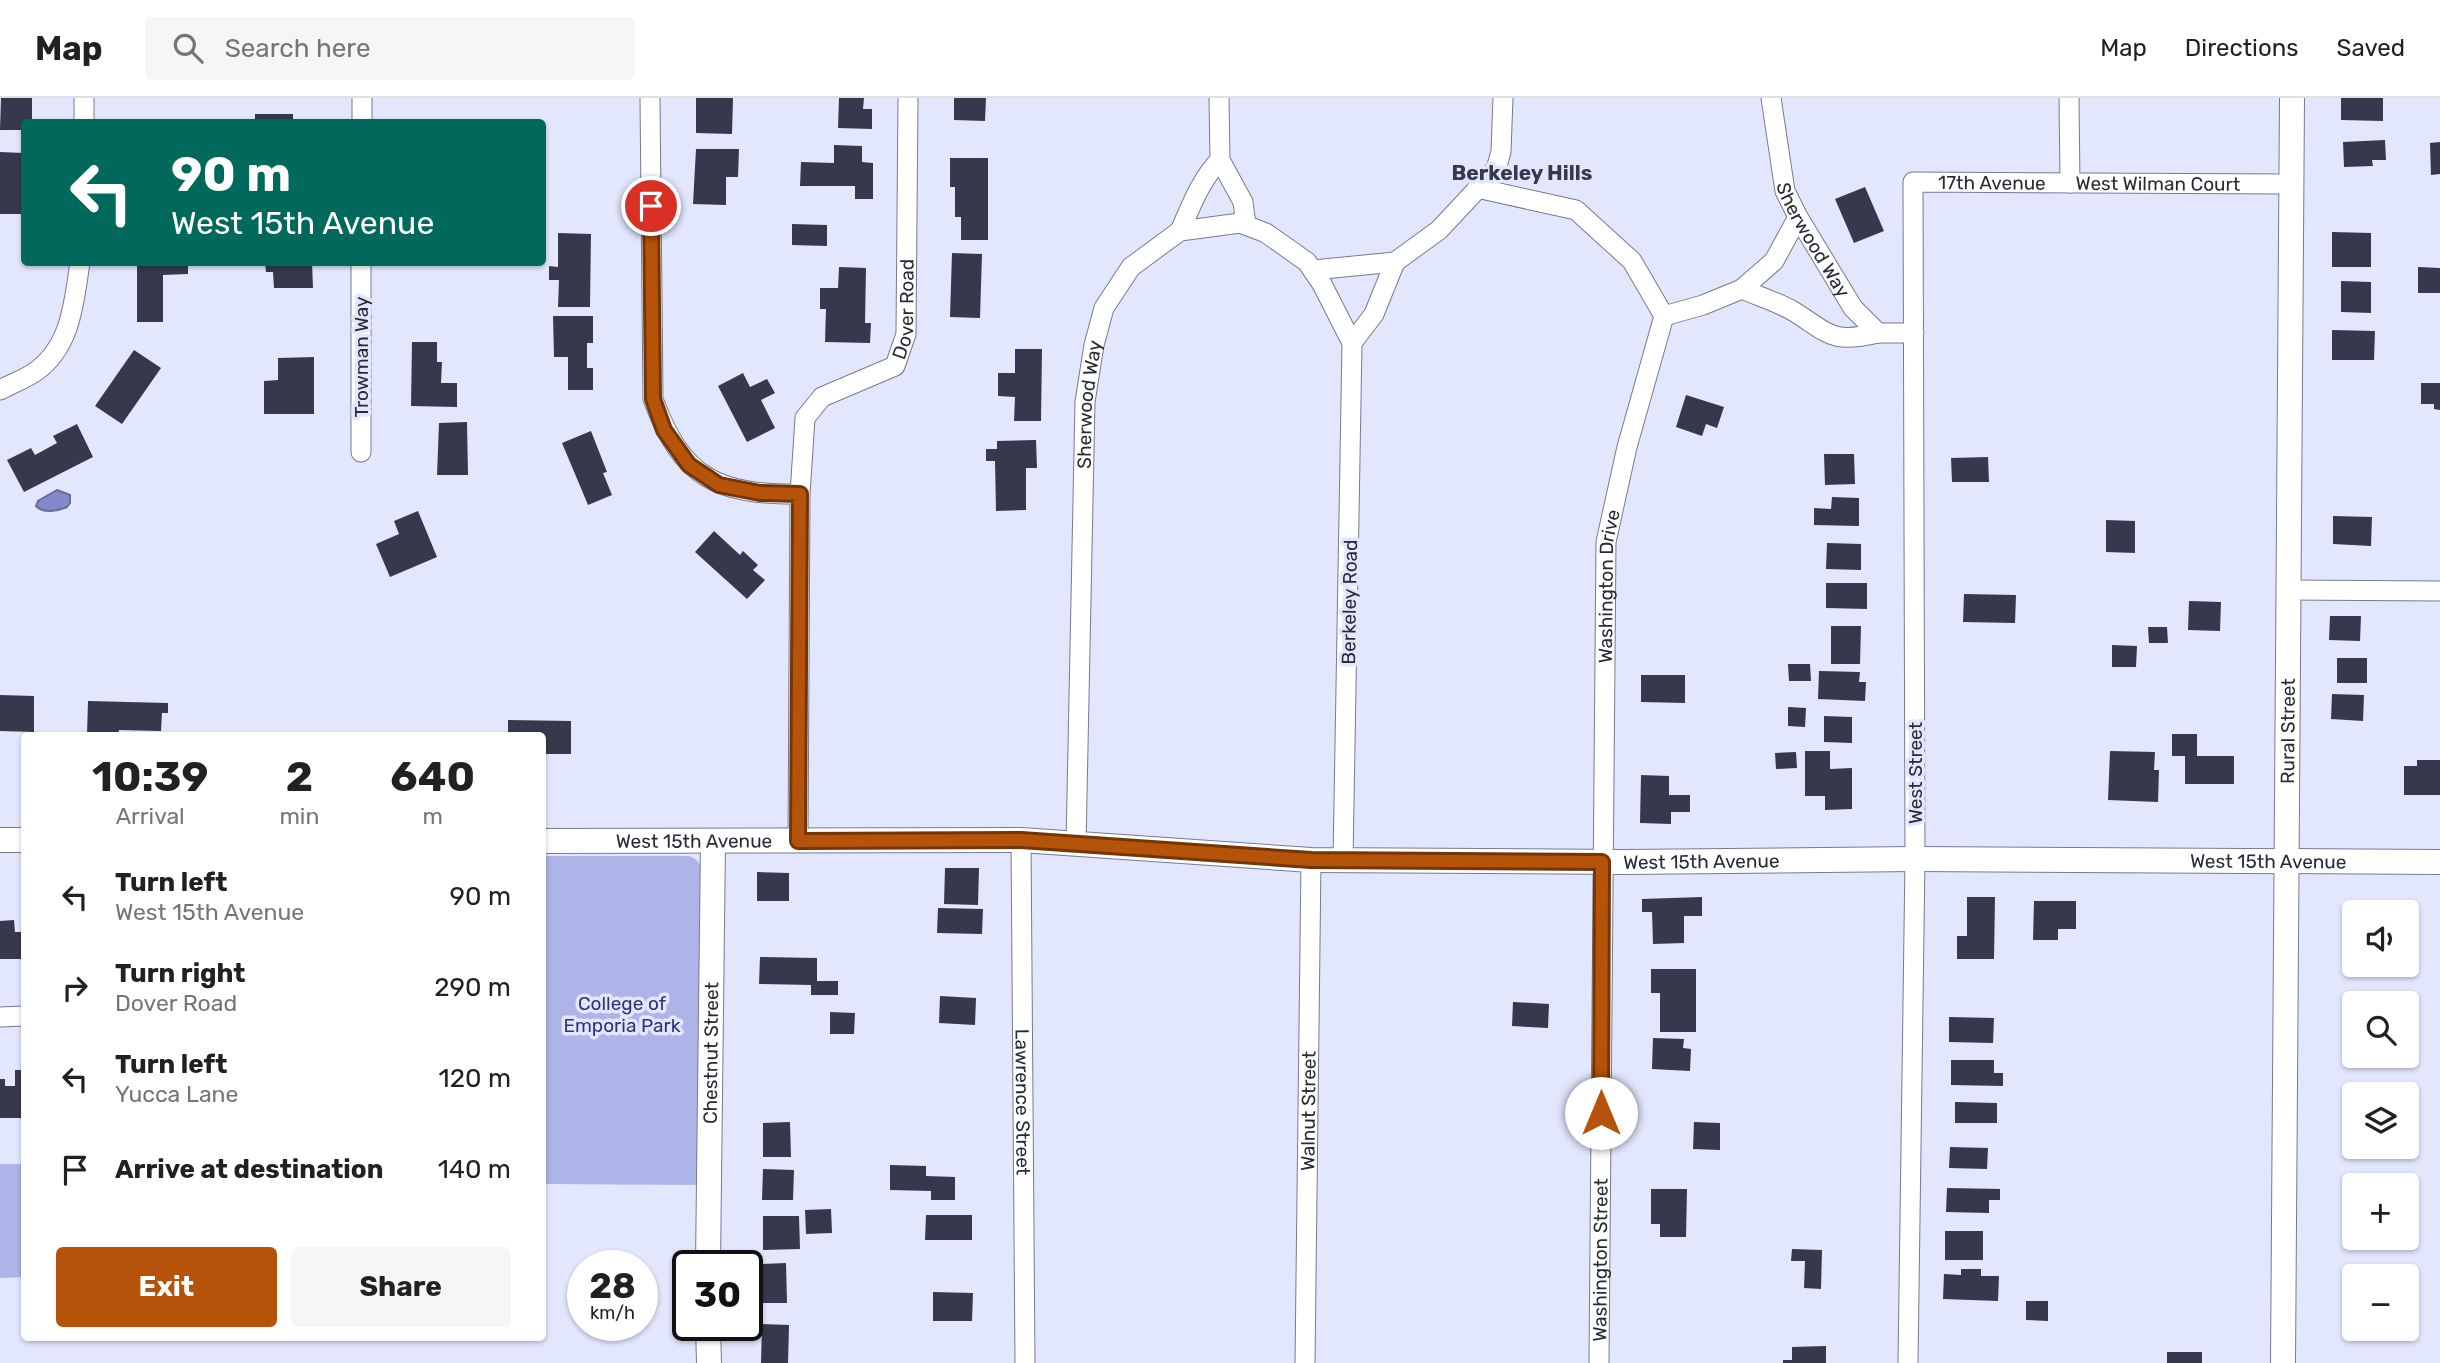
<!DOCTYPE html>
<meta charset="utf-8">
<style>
:root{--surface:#fff;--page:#f6f6f6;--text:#202124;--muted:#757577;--line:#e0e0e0;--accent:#b45309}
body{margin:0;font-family:Rubik,sans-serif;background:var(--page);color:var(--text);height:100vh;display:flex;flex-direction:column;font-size:26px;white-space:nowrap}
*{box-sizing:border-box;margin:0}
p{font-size:23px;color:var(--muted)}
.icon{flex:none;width:38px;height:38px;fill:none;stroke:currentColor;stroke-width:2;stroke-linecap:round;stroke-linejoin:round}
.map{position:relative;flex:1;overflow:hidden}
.panel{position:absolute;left:21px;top:634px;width:525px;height:609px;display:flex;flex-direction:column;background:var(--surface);border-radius:7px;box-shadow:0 2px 5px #0004}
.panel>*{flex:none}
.hud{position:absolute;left:21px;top:21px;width:525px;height:147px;border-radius:7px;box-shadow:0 2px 5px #0004;background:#00695c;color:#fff;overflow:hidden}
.controls{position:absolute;left:2342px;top:802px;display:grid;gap:14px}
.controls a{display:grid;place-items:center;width:77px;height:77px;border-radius:7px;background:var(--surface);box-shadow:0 2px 5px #0004;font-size:35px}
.speed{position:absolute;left:567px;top:1152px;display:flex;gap:14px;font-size:35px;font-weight:700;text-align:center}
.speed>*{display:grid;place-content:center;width:91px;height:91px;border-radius:50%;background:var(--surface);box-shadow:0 2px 5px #0004;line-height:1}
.speed small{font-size:18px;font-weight:400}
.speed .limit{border:4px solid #111;border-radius:10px;background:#fff;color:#111}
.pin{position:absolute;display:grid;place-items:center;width:60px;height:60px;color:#fff;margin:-30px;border:4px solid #fff;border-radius:50%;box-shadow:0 2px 7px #0007}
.me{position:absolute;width:77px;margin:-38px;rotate:0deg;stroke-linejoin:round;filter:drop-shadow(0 0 5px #0008)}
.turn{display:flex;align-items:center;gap:24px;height:147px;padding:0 35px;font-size:32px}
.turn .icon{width:91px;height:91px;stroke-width:2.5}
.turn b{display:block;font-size:49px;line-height:60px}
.eta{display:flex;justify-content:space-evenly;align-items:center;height:119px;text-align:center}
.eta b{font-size:42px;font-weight:700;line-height:49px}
.button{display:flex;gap:14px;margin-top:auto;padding:14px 35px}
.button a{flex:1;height:80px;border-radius:7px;background:var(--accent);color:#fff;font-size:28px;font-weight:700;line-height:80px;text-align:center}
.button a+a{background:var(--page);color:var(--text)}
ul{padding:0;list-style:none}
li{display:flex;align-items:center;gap:21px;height:91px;padding:0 35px}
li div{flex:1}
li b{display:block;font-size:26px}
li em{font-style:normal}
header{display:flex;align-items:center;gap:42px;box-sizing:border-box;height:98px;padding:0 35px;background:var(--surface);border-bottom:2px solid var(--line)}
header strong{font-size:33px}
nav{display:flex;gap:38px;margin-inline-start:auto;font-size:24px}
.search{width:490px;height:63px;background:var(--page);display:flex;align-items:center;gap:18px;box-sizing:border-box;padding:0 24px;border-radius:7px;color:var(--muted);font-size:26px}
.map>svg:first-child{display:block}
.green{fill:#adb4e7}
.water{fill:#8289c9;stroke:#676d9c;stroke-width:2}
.building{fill:#36394c}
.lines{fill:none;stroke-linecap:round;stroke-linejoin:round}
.minor-casing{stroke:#777a8f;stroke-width:21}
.tertiary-casing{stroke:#777a8f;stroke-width:26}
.minor{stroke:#fff;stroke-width:19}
.tertiary{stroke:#fff;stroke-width:24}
.route-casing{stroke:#753606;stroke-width:18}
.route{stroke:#b45309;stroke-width:12}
.labels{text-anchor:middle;stroke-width:7;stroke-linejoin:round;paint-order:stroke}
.street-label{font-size:19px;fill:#292b34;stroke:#e3e7fe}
.park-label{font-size:19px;fill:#31317d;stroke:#e3e7fe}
.neighbourhood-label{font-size:21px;font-weight:bold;fill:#36384b;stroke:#e3e7fe}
</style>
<header>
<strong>Map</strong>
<div class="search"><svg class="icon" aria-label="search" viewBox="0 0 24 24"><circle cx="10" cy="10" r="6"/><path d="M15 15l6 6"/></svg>Search here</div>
<nav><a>Map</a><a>Directions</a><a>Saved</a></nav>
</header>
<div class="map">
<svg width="2440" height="1265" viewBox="0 0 2440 1265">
<rect width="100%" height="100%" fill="#e3e7fe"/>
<!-- green -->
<path class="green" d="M545 758H689C698 761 700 766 703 775L699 1087 543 1086Z
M0 1066H24V1179L0 1180Z"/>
<!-- water -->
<path class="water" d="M57 392 70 397V405L67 409C58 413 43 416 36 408L38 403Z"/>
<!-- building -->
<path class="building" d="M1 0H32V24H24V32H0Z
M696 0H733L732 36 696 35Z
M839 0H864L863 11H872V31L838 30Z
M954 0H986L985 23 954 22Z
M2341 0H2383V23L2341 22Z
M255 16H293V24H255Z
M2385 42 2386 62H2372L2373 68 2344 69 2343 44Z
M2440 44V76L2431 77 2430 45Z
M834 47 862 48V64L873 65V101H855V88H800L801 64 834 65Z
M696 51H739L738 79H726V107L693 106Z
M0 54 24 55 22 116H0Z
M950 60H988V142H961V119H955V89H950Z
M1865 89 1884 133 1854 145 1835 101Z
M792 126 827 127V148L792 147Z
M2332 134 2371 135V169H2332Z
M558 135 591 136 590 209H558L559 182H549V168L558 169Z
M952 155 982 156 980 220 950 219Z
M137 164H188V176L163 177V224H137Z
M265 164H312L313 190H274L273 174H266Z
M839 169 866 170 865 225H871L870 245 825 244 826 211H820V190H838Z
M2418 169 2440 170V195H2418Z
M2341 183 2371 184V215L2341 214Z
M553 218H593V245H587V270H593V292H568V259H554Z
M2332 232 2375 233 2374 262H2332Z
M412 244H437V264H442L441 285H457V309L411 308Z
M1015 251H1042L1041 323H1014L1015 299 998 298V275H1015Z
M134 252 161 270 122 326 95 308Z
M314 259V316H264V283L278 282V260Z
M743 275 750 289 767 281 775 295 761 302 775 330 747 344 718 288Z
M2421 285H2440V312L2434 311V306H2421Z
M1686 297 1724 309 1717 330 1706 326 1702 338 1676 329Z
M467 324 468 377H437L439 325Z
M77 326 93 359 24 394 7 362 31 350 35 357 57 345 53 338Z
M591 333 607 374 603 375 612 397 588 407 562 345Z
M1036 342 1037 370H1026V412L996 413 995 363H986V351H997V343Z
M1824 356H1854L1855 386 1825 387Z
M1988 359 1989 384H1952L1951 360Z
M1832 399 1859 400V428L1814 427V410L1831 411Z
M418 413 437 459 390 479 376 446 399 436 394 423Z
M2333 418 2372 419 2371 448 2333 446Z
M2106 422 2135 423V455L2106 454Z
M714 433 740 457 743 453 758 467 753 472 765 482 747 501 695 454Z
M1827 445 1861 446V472L1826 471Z
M1826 485H1867V511L1826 510Z
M1964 496 2016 497 2015 525 1963 524Z
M2189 503 2221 504 2220 533 2188 532Z
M2330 518H2361L2360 543 2329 542Z
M1831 528H1861L1860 566H1831Z
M2148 529H2167L2168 545H2149Z
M2112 547 2137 548 2136 569H2112Z
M2337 560H2367V585H2337Z
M1788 566H1810L1811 583H1789Z
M1819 573 1860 574 1859 584H1866L1865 603 1818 601Z
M1641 577H1685V605L1641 604Z
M2332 596 2364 597 2363 623 2331 621Z
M0 597 34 598V634L0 633Z
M88 603 168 605V615H162L161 633 119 632 118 637H87Z
M1788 609 1806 610 1805 629 1788 628Z
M1824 618 1852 619V645L1824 644Z
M508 622 571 623V656H542V637H508Z
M2172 636H2197V658H2234V686H2185V658H2172Z
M1805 653H1830V671L1852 670V711L1825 712V698H1805Z
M2110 653 2155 654 2154 672H2159L2158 704 2108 702Z
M1796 654 1797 670 1776 671 1775 655Z
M2417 662H2440V697H2404V668H2417Z
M1641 677 1669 678V697H1690V714H1671V726L1640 725Z
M945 770H979L978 807 944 806Z
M757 774 789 775V803H757Z
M1702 799V818H1684V845L1653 846 1652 814H1642V801Z
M1967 799H1995L1994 861H1957V838H1967Z
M2034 803H2076V831H2058V842H2033Z
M938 810 983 811 982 836 937 835Z
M14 822 15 834H24V861H0V823Z
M760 859 817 860V883H838V897H811V887L759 886Z
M1651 871H1696V934H1660V895H1651Z
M940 898 976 900 975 927 939 925Z
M1513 904 1549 906 1548 930 1512 928Z
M830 914 855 915 854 936H830Z
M1949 919 1994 920 1993 945 1949 944Z
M1653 940 1684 941 1683 950 1691 951 1690 973 1652 971Z
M1951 962H1994V975H2003V988L1951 987Z
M15 972H24V1020H0V981H5V988H15Z
M1955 1004 1997 1005V1025H1955Z
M790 1024 791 1059H763V1025Z
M1694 1024 1720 1025V1052L1693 1051Z
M1950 1049 1988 1050 1987 1071 1949 1070Z
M890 1067 926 1068V1078L955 1079V1102H931V1093L890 1092Z
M763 1071 794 1072 793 1102H762Z
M1947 1090 2000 1091V1102H1989V1115L1946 1114Z
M1651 1091H1687L1686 1139H1660V1126H1651Z
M831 1111 832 1135 806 1136 805 1112Z
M926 1117H972V1142H925Z
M763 1118H799L800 1151 763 1152Z
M1945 1133H1983V1162H1945Z
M1792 1151 1822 1152 1821 1191 1804 1190 1805 1163H1791Z
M786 1165 787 1205H763L761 1166Z
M1961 1171H1981V1178H1999L1998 1203 1943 1201 1944 1176 1961 1177Z
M933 1194 973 1195 972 1223H933Z
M2026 1203H2048V1223L2026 1222Z
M762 1226 789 1227 788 1265H761Z
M1826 1248V1265H1783V1262H1792V1249Z
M2167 1254H2202V1265H2167Z"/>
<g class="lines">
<defs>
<g id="minor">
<path d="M650 0 653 301C682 380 717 397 800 396"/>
<path d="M1219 0 1220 62 1243 104 1246 127"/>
<path id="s1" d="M1771 0 1785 93 1798 119 1853 210 1878 235H1914"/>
<path d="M2069 0 2070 85"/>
<path d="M84 24V0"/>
<path d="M362 24V0"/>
<path d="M1477 90 1576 112 1632 163 1664 218"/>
<path d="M1180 133C1191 108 1201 81 1220 62"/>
<path d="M1313 172 1395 164"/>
<path d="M1742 191 1774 163 1798 119"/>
<path d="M1664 218 1703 207 1742 191C1758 198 1777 204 1793 213 1830 236 1831 246 1878 235"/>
<path d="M1352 245 1374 216 1395 164 1439 132 1496 71 1501 54 1503 0"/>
<path d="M0 292C11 286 25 281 35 274 71 249 74 205 80 164"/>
<path d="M361 354V164"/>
<path d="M2288 492 2440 493"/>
<path id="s2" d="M1021 742 1025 1265"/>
<path id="s3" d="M798 743 800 396 805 320 822 299 895 268 906 236 908 0"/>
<path id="s4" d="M1076 747 1085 304 1094 247 1104 210 1131 169 1180 133 1240 125 1266 135 1307 164 1322 186 1352 245 1343 762"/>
<path d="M0 919 24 918"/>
<path id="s5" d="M1305 1265 1311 762"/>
<path id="s6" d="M1599 1265 1606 444 1627 349 1664 218"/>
<path id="s7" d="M1908 1265 1915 761 1913 84 2290 86"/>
</g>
<g id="tertiary">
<path d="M0 742H24"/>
<path id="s8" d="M542 743 1021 742 1311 762 1624 764 1915 761 2440 764"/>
<path id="s9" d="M708 1167 713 743"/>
<path d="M708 1227 709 1265"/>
<path id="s10" d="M2283 1265 2292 0"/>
</g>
</defs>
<!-- minor casing -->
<use href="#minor" class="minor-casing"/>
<!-- tertiary casing -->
<use href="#tertiary" class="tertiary-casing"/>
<!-- minor -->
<use href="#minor" class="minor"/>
<!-- tertiary -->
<use href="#tertiary" class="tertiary"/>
</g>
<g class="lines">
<defs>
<path id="route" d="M651 108 653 301 664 332 689 367 719 387 760 395 800 396 798 743 1021 742 1311 762 1602 764 1601 1015"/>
</defs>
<!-- route casing -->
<use href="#route" class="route-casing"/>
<!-- route -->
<use href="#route" class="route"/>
</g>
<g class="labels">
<!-- street labels -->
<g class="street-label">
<text dy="7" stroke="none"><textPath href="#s7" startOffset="1260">17th Avenue</textPath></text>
<text dy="7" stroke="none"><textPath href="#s7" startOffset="1426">West Wilman Court</textPath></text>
<text dy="7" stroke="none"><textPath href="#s1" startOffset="150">Sherwood Way</textPath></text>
<text dy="7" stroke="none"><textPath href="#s3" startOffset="588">Dover Road</textPath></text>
<text transform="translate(361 259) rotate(-90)" y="7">Trowman Way</text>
<text dy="7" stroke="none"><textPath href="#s4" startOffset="441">Sherwood Way</textPath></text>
<text dy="7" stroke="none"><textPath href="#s6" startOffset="777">Washington Drive</textPath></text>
<text transform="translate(1349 504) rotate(-89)" y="7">Berkeley Road</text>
<text dy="7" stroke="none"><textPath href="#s10" startOffset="632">Rural Street</textPath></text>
<text transform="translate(1915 675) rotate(-90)" y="7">West Street</text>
<text dy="7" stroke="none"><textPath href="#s8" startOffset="152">West 15th Avenue</textPath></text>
<text dy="7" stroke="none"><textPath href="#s8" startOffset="1727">West 15th Avenue</textPath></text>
<text dy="7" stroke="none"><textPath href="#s8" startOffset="1160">West 15th Avenue</textPath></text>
<text dy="7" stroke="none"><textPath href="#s9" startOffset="212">Chestnut Street</textPath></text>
<text dy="7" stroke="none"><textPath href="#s2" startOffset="262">Lawrence Street</textPath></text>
<text dy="7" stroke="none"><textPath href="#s5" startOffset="252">Walnut Street</textPath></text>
<text dy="7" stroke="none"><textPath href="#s6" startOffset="103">Washington Street</textPath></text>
</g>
<!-- park labels -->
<g class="park-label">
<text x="622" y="912">College of<tspan x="622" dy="22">Emporia Park</tspan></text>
</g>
<!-- neighbourhood labels -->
<g class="neighbourhood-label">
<text x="1522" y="82">Berkeley Hills</text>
</g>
</g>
</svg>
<div class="controls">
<a><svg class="icon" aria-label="sound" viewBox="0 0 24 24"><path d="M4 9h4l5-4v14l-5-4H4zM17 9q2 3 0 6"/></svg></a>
<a><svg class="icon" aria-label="search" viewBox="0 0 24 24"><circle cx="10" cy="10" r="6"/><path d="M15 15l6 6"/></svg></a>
<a><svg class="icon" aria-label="layers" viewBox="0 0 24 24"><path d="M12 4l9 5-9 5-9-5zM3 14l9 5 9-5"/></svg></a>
<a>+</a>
<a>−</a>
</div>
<div class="speed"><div>28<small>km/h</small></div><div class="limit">30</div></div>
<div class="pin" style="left:651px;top:108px;background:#d93025"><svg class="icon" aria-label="arrive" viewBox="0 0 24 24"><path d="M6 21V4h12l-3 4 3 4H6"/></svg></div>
<svg class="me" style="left:1601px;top:1015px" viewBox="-20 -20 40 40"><circle r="19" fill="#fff"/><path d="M0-13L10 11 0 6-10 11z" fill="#b45309"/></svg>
<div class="hud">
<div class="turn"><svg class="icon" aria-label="left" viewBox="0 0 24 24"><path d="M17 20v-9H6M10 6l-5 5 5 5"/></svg><div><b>90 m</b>West 15th Avenue</div></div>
</div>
<section class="panel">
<div class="eta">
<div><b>10:39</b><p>Arrival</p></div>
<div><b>2</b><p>min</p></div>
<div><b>640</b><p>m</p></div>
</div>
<ul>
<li><svg class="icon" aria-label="left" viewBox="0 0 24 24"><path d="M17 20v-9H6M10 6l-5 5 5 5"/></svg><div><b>Turn left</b><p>West 15th Avenue</p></div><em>90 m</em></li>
<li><svg class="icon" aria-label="right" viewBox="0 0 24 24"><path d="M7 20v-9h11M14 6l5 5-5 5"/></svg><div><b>Turn right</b><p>Dover Road</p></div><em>290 m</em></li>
<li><svg class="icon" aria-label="left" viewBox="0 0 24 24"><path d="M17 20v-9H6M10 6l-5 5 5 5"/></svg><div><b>Turn left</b><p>Yucca Lane</p></div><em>120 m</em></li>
<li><svg class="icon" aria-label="arrive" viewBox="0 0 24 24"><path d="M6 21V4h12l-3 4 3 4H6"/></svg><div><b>Arrive at destination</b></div><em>140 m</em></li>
</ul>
<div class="button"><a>Exit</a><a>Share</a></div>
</section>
</div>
